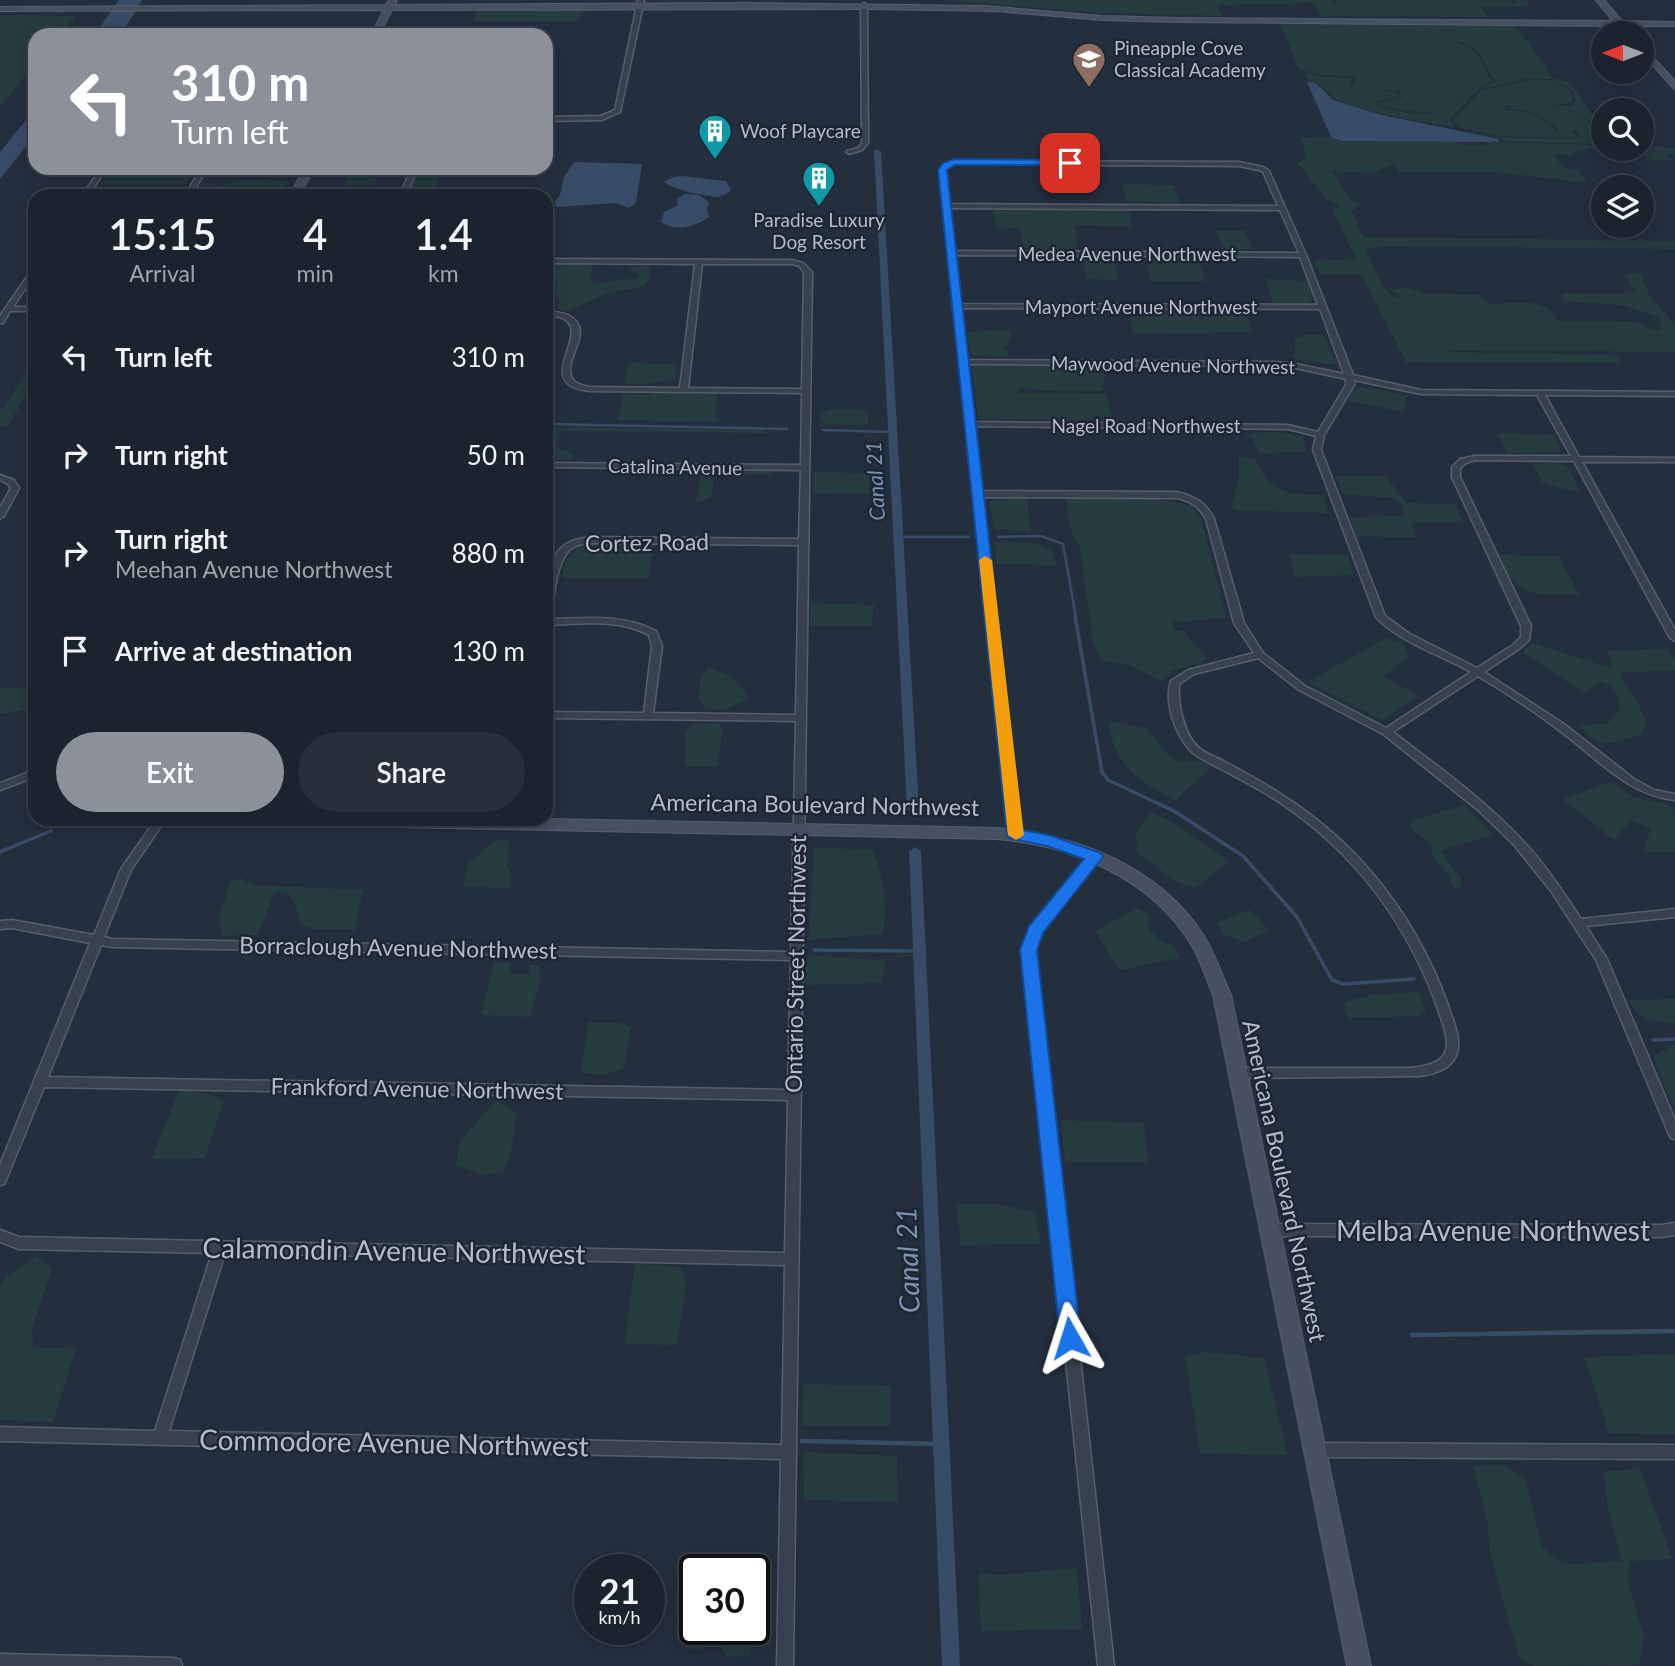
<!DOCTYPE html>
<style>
:root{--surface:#1b232e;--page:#282f3a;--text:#f1f3f6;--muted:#a0a4aa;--line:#39404a;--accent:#8c9099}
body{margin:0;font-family:Lato,sans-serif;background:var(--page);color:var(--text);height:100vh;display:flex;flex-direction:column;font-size:26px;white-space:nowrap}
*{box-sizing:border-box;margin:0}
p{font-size:23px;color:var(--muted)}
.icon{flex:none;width:38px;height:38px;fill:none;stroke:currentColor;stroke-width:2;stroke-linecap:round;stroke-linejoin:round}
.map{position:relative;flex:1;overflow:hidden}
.sheet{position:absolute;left:28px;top:189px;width:525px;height:637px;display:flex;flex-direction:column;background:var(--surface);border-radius:21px;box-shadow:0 4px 18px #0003,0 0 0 2px var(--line)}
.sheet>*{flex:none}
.guide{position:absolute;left:28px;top:28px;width:525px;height:147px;border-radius:21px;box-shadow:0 4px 18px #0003,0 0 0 2px var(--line);background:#8c9099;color:#fff;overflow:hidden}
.needle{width:46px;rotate:270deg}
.tools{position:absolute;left:1591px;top:21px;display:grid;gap:14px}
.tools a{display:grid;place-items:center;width:63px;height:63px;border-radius:50%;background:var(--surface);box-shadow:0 4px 18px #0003,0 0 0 2px var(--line);font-size:35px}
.speed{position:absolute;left:574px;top:1554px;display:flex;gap:14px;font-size:35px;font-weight:700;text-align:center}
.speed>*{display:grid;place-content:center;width:91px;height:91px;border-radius:50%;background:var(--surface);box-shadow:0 4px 18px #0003,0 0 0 2px var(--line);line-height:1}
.speed small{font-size:18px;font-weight:400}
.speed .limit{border:4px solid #111;border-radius:10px;background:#fff;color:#111}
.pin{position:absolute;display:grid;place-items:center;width:60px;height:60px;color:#fff;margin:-30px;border-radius:14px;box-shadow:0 4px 10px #0006}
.me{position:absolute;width:77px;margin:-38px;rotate:354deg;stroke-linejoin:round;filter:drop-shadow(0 0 5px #0008)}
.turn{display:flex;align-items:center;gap:24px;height:147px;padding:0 28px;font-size:32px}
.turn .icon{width:91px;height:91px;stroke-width:2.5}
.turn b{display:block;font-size:49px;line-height:60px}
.eta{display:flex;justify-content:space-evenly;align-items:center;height:119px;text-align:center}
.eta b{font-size:42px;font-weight:600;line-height:49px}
.primary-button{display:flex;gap:14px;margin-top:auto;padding:14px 28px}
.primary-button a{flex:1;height:80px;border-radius:42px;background:var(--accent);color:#fff;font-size:28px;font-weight:600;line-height:80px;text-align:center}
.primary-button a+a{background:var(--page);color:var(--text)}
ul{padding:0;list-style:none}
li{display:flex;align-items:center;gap:21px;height:98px;padding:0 28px}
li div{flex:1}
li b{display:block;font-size:26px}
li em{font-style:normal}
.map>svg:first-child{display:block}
.green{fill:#263c3f}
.water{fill:#394c67}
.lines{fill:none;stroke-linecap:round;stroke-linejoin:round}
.stream-far2{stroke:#394c67;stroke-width:2.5}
.stream-far1{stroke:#394c67;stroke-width:3.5}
.stream{stroke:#394c67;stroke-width:4.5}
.canal{fill:#394c67;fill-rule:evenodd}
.street-casing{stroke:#565f6c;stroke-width:3}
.secondary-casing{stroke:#565f6c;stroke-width:2}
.street{fill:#38414e;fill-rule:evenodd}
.secondary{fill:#465061;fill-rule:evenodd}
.route{fill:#1a73e8;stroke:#114b97;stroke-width:2}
.slow{fill:#f59e0b}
.labels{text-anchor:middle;stroke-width:5;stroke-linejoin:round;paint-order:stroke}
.far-poi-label{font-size:19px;fill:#b4bcc9;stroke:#1d2633;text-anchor:start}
.far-street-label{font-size:19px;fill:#b4bcc9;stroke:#1d2633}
.far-water-label{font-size:21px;font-style:italic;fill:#7c92b1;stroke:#1d2633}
.street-label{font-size:23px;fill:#b4bcc9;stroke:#1d2633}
.near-street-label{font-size:28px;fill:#b4bcc9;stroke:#1d2633}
.near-water-label{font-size:28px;font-style:italic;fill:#7c92b1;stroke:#1d2633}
</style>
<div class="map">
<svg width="1675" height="1666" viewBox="0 0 1675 1666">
<rect width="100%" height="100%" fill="#242f3e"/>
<!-- green -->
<path class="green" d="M939 0H1332L1334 3 1337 2 1335 0H1511L1515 5 1514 0H1526L1530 6 1479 7 1489 17 1321 16 1315 3 1217 5 1223 16 1103 13Z
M477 9H589L574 21H473Z
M0 15 76 16 60 35H35V65L0 107Z
M1280 24 1515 26 1546 66 1550 77 1570 83 1603 130V144L1503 141 1501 138 1465 129 1501 137 1571 139 1580 136 1575 130 1560 131C1547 117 1527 109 1509 109L1508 106H1570L1576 102 1573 90 1552 79H1525L1480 90 1496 80C1479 65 1488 46 1454 41 1464 45 1476 50 1482 60 1486 68 1485 74 1493 80 1478 88 1466 101 1451 108 1429 118 1402 109 1380 106L1378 103 1403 97 1398 91 1359 88 1353 86 1356 77 1321 75 1299 69Z
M1305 72 1320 76 1352 78 1350 86 1396 92 1400 97 1375 102 1377 106C1415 116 1440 120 1473 95L1450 119 1455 127C1417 121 1377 115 1341 101 1327 96 1324 82 1309 81Z
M1527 80H1553L1570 90 1573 102 1543 107 1505 105 1506 108 1503 110C1524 110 1542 116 1557 131L1572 130 1577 136 1571 138 1501 136 1458 127 1453 120 1481 91Z
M1331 137 1341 141 1454 142 1463 145H1488V142L1603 145V149H1642V146L1675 148V153L1664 156 1675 160 1651 161C1632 143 1602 149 1577 150L1571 156 1554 154 1562 167 1578 170 1589 183 1494 172H1399L1394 164 1371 173 1332 171 1351 202 1361 204 1351 211 1364 237 1675 241V249L1387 246 1366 249C1374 266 1382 299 1403 298L1390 289 1409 288 1425 293 1478 295 1489 304C1515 304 1546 295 1558 321L1639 322 1652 330H1661L1660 319 1655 316 1622 305 1563 301 1562 293H1627L1635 290 1625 275 1640 273 1650 296 1675 325V352L1449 350 1450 352 1613 355 1624 363 1406 362 1362 275 1320 274 1313 261 1356 259 1332 209 1339 208 1336 203 1327 200 1298 163 1306 156 1301 138Z
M323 168H363L360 177 378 178 374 184 344 186 347 176H319Z
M417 168H444L433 196H406Z
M190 174 186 184H100L107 175Z
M236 180 288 181 283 190 197 191 204 182C216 187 225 187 236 180Z
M1122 184 1174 185 1179 203 1126 201Z
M992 209H1129L1132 227 1074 225 1078 250 1024 248 1020 228 997 229Z
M1245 230 1252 249H1226L1215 231Z
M1150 256 1198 257 1205 281H1150L1147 261Z
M1082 257 1113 258 1119 280 1087 279Z
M548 263H592L591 284 638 278 639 273 630 270 631 267 644 266 650 269 649 279 645 286 605 294 568 311 557 309 560 301 556 296 555 286H546Z
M1265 279 1307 281 1313 301 1306 304 1273 303Z
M1237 309 1246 311 1252 332 1133 334 1128 310Z
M1008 330 1011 335 1007 345 1002 348 1009 351 1008 357 972 355 966 332Z
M1310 334 1325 336 1337 365 1294 359 1295 338Z
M35 357V380L8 426 0 428V409L4 408Z
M628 363 676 364 675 378 646 384H624Z
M984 366H1098L1104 373 1103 391 1035 390 1028 387 1017 388 1018 393 1106 394 1114 421 978 419 972 367Z
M1362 387 1407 395 1404 412 1349 401 1352 390Z
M657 392 718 394 715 415 720 419V422L618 420 623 394 651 395Z
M831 409H860L868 413V425L827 424 820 420V414Z
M546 427 762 430 768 433 560 431 556 447 574 455 570 459 546 461Z
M1274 432 1303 436 1307 452 1260 453 1250 433Z
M1498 433 1553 435 1560 445 1559 452 1507 453Z
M1239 456 1255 459C1271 495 1288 494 1324 495L1328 513 1234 510 1231 504 1239 481Z
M1560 463 1570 469 1579 491 1558 488 1542 482 1533 464Z
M719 471H773L770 475 713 476V491L710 498 696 502 701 473Z
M814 472 869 473V494L813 493Z
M1335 476H1386L1406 503 1456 504 1463 522 1412 523 1416 538 1357 536 1350 517 1404 516 1401 503 1392 498 1342 494Z
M1018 497 1027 498 1031 532 994 529 989 501Z
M1065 498H1151L1192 505 1202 520 1226 618 1172 622 1174 630 1183 631 1208 660 1172 671 1163 682 1130 665 1101 660 1093 642 1079 544 1072 535Z
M1031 542 1052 551 1056 565 997 564 995 543Z
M623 544 654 545 648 579 561 578 565 561 580 546Z
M1348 554 1354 575 1295 577 1290 555Z
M1498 555 1559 556 1579 595C1536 595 1516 599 1498 555Z
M811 603 874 605 872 626H810Z
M1385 638 1404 643 1408 656 1383 677 1420 696 1382 720 1308 682C1334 666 1359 655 1385 638Z
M1533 643 1611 668 1613 666 1607 651 1668 649 1675 661V670L1620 673 1624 684 1637 700 1647 725 1640 735 1616 742 1599 743 1578 725 1607 724 1620 709 1615 690 1602 681 1584 693 1522 652Z
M708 667C726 673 741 681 748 699L725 710 706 708 699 698 700 680Z
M0 688H31L27 710 0 714Z
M1109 722 1146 728C1167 753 1169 767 1204 760L1212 766 1175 801C1140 781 1113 766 1109 722Z
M717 723 723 728 718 766H685V733L693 724Z
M1610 782 1634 797 1670 805 1675 816V852H1643L1651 828 1630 821 1614 840 1563 799Z
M1465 805 1493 835 1440 850 1462 880 1460 890 1452 885 1448 875 1432 856 1433 845 1409 827 1413 820Z
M1152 812 1178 826 1229 862 1195 888 1176 882 1137 852 1136 832Z
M495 840H510L507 865 511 877 510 889 463 886 468 864Z
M814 848 871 849C885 874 887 906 883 934L808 940Z
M241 878 252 885 363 890 355 930 315 929 299 924 296 905 287 891 274 893 258 935 222 936 219 916 231 881Z
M1138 908 1149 915 1147 926 1159 941 1174 946 1179 958 1120 970 1095 931Z
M1250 910 1269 930 1245 942 1223 934 1217 922Z
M808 955 886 961 881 983 803 985Z
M494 962 510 963V974H530L529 965H539L540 980 530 1017 481 1015Z
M1419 992 1426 1012 1419 1016 1350 1018 1344 1013 1345 1002 1372 995Z
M1675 999V1023C1652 1022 1640 1019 1628 1000Z
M588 1022 621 1023 631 1028 624 1068 605 1075 581 1073Z
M1675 1044V1112L1653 1057Z
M179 1090 206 1093 224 1101 205 1158 152 1159Z
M495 1101 517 1113 510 1158 503 1171 484 1175 456 1166 459 1143Z
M1061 1120 1144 1123 1148 1162H1065Z
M956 1204H999L1035 1212 1041 1244 961 1245Z
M37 1256 52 1268 32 1329 33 1347 76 1349 53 1422 0 1420V1285L8 1275Z
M635 1264 681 1267 686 1284 677 1345 624 1344Z
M1205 1352 1264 1358 1288 1455 1200 1453 1185 1356Z
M1675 1354V1435L1609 1433 1584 1357Z
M803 1384 891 1386 890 1426H802Z
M803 1452 897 1456 898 1502 804 1500Z
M1506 1465 1526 1480 1542 1547 1563 1565 1622 1561 1607 1505 1604 1472 1640 1468 1672 1559 1630 1561 1627 1577 1644 1637 1639 1665 1534 1666 1519 1657 1489 1549 1488 1524 1473 1466Z
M691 1556 735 1564 739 1570H695V1629H754V1589L765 1599 766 1623 749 1655 726 1657 718 1637 702 1650 686 1649Z
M1077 1568 1082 1629 981 1631 978 1573 998 1575Z"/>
<!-- water -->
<path class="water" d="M119 0H142L121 35H94Z
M1307 82 1316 83 1333 100 1382 115 1499 139 1498 142 1341 141 1331 137Z
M35 109V135L0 179V152Z
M574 162 642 164 636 203 629 208 615 203 556 207 555 201 560 195 564 177Z
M682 176 726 181 731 190C727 194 722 197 715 197 705 196 671 189 664 182L673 177Z
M685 194 699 195 709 202 707 210 709 217C695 227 676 232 661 222L664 212 677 206 678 198Z"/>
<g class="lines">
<!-- stream-far2 -->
<path class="stream-far2" d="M546 424 787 429
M823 430 892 432
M898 537H969
M998 537 1041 536 1063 544 1076 618"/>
<!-- stream-far1 -->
<path class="stream-far1" d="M1075 616 1102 772 1108 780 1174 811 1243 856 1297 917 1332 980 1343 984 1414 979
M0 852 51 831
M814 950 919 951
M1653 1040 1675 1039"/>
<!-- stream -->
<path class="stream" d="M1412 1335 1675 1331
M802 1441 941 1444"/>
<!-- canal -->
<path class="canal" d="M874 149 881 151 919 809 913 813 907 809Z
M915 847 921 851 960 1666H942L909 851Z"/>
<defs>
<path id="street" d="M638 0H644L620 112 602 120 546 121V117L601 116 615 110Z
M864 3 867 5 868 143 862 150 849 154 846 152 847 151 858 148 862 143 861 5Z
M953 161 1239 162 1263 167 1269 171 1306 255 1353 375 1421 390 1675 392V396L1545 395 1579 457 1675 458V462H1582L1675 630V641L1670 638 1574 461 1475 460 1466 463 1460 468V477L1531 626 1529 640 1519 649 1484 672 1564 724 1634 779 1654 790 1675 794V800C1627 795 1597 758 1560 731 1534 711 1506 693 1478 676L1393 732C1437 766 1484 799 1522 840 1545 864 1563 892 1581 919L1675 909V917L1586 926 1607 959 1675 1120V1139L1671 1138 1669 1134 1596 960 1551 891 1515 846 1478 810 1383 734 1299 690 1258 658 1194 674 1179 684C1178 704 1183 735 1200 749 1206 754 1216 757 1223 761 1242 771 1261 781 1279 793 1366 847 1425 929 1455 1026 1465 1057 1451 1072 1420 1076L1237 1078 1233 1076 1231 1073 1233 1070 1237 1068H1411C1441 1064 1454 1057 1443 1024 1413 930 1357 852 1273 798 1255 787 1236 777 1217 767 1209 762 1197 758 1190 750 1175 734 1164 702 1171 681L1188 670 1254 653 1234 623 1206 519C1199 506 1190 501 1177 498L983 497 1020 835 1019 838H1011L943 206C944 188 931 168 953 161ZM956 164 1239 166 1259 170 1263 172 1278 206 950 204 946 170 948 166ZM950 208 1280 210 1299 253 955 251ZM956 255 1300 257 1318 305 961 304ZM962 308 1320 309 1344 374 1291 363 1272 362 967 360ZM968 364 1272 366 1291 367 1346 379V385L1318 432 1288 425 974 422ZM1354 380 1421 394 1537 395 1571 456H1475L1460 459 1452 467V477L1521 626V637L1513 645 1477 668 1410 634 1385 616 1321 450 1324 435 1354 385ZM975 426 1288 429 1316 436 1313 450 1376 617C1399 642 1441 655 1471 672L1386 728 1305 686 1263 653 1244 623 1214 519C1206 502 1195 497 1177 492L982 491Z
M101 168H107L88 196H82Z
M201 168H207L191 196H185Z
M411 168H417L406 196H400Z
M546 259 792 260 803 263 812 272 793 1666H777L781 1459 0 1441V1427L155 1431 212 1253 19 1249 0 1242V1230L19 1237 785 1253 788 1100 44 1087 6 1180 4 1184 0 1185V1165L90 943 12 928 0 929V921L12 920 94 935 121 869 156 819H166L131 870 104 937 112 939 791 952 796 721 546 718V712L644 713 652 646 649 635C617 618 581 624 546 625 546 602 544 558 566 544 572 540 581 539 588 537L799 539 801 470 546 467V463L801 465 802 393 589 391C582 390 573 389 568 384 549 366 589 330 562 318 558 316 551 316 546 315V311C553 312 561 312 568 315 599 330 558 362 574 381 577 384 585 386 589 387L680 388 695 264 546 263ZM702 264H792L799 266 804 272 802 389 688 388ZM588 543 799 545 796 715 653 713 662 646 656 631C623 614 587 618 551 619 553 601 556 559 572 548 576 545 583 544 588 543ZM101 945 112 947 791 960 788 1090 48 1077ZM225 1253 785 1265 782 1445 169 1431Z
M35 267V274L13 307H35V311H10L3 323H0V316L33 268Z
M0 475 14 480 19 488 4 516 0 519V508L11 488 8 484 0 480Z
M35 770V777L0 790V783Z
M1095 853 1100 857 1099 860 1040 931 1035 950 1114 1666H1098L1023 950 1031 927 1091 854Z
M1675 1223V1235L1661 1237 1269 1236 1264 1234 1263 1230 1264 1226 1269 1224 1661 1225Z
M1315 1443 1675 1445V1459L1315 1457 1310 1455 1308 1450 1310 1445Z
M0 1654 174 1658 180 1660 182 1666H0Z"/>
<path id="secondary" d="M389 0H397L395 5 746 3 985 6 1102 16 1179 18 1613 21 1596 0H1604L1622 21 1675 22V26H1627L1623 30 1618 26 1179 22 1102 20 995 11 871 9 392 10 379 35H371L384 10 0 11V7L386 5Z
M1642 45 1675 81V90L1642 53Z
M304 168H314L300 196H290Z
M232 819H546L996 828C1075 834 1159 866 1204 936 1215 954 1222 975 1231 995L1371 1666H1347L1213 995C1206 979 1201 961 1192 946 1152 878 1071 845 996 839L240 824Z"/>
</defs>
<!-- street casing -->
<use href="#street" class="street-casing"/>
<!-- secondary casing -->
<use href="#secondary" class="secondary-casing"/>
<!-- street -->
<use href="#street" class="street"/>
<!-- secondary -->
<use href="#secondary" class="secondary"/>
</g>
<!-- route -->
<path class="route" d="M955 159 1070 160 1075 163 1070 165H955L947 170 1022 830 1049 835 1101 853 1103 857 1043 933 1037 950 1081 1338 1078 1344 1070 1347 1063 1344 1060 1338 1020 950 1029 926 1084 859 1047 846 1009 838 1007 835 938 170 943 163Z"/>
<!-- slow -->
<path class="slow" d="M985 556 992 560 1024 835 1016 840 1008 835 979 560Z"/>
<!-- icons -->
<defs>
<symbol id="school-pin" viewBox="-11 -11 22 30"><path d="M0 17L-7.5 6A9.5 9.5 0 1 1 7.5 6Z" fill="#8d6e63" stroke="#1d2633"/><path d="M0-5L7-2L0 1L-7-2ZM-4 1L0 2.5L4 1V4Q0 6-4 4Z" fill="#fff"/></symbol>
<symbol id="building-pin" viewBox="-11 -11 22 30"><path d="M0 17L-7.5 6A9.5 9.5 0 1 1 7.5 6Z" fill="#0f9aa8" stroke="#1d2633"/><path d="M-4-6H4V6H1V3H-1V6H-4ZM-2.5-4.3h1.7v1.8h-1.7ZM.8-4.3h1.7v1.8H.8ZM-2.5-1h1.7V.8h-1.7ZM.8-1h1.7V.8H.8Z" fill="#fff"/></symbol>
</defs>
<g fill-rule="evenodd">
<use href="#school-pin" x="1070" y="40" width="38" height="52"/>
<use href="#building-pin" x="696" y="112" width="38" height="52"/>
<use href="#building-pin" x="800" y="159" width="38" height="52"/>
</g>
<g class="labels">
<!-- far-poi labels -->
<g class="far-poi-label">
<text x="1114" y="55">Pineapple Cove<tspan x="1114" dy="22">Classical Academy</tspan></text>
<text x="740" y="138">Woof Playcare</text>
<text x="819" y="227" text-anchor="middle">Paradise Luxury<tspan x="819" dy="22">Dog Resort</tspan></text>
</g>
<!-- far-street labels -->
<g class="far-street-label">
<text x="1127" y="261">Medea Avenue Northwest</text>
<text x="1141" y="314">Mayport Avenue Northwest</text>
<text transform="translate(1173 365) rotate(1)" y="7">Maywood Avenue Northwest</text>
<text x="1146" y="433">Nagel Road Northwest</text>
<text transform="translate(675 467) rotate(1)" y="7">Catalina Avenue</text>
</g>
<!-- far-water labels -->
<g class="far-water-label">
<text transform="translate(876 481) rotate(-93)" y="7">Canal 21</text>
</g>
<!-- street labels -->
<g class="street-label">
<text transform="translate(647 543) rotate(-1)" y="8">Cortez Road</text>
<text transform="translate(815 805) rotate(1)" y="8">Americana Boulevard Northwest</text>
<text transform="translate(398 948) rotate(1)" y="8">Borraclough Avenue Northwest</text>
<text transform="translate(796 964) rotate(-89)" y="8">Ontario Street Northwest</text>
<text transform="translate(417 1089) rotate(1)" y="8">Frankford Avenue Northwest</text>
<text transform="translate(1284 1181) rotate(78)" y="8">Americana Boulevard Northwest</text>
</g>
<!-- near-street labels -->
<g class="near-street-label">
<text x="1493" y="1241">Melba Avenue Northwest</text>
<text transform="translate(394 1251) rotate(1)" y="10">Calamondin Avenue Northwest</text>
<text transform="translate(394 1443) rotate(1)" y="10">Commodore Avenue Northwest</text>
</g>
<!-- near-water labels -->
<g class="near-water-label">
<text transform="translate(908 1260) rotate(-92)" y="10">Canal 21</text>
</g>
</g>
</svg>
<div class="tools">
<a><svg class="needle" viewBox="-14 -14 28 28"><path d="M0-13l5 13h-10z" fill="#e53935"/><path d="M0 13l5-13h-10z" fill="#a0a4aa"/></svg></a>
<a><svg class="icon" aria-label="search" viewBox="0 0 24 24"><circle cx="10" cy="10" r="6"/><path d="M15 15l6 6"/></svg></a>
<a><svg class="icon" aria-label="layers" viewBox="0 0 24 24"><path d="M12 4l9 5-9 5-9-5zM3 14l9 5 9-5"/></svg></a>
</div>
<div class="speed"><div>21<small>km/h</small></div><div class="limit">30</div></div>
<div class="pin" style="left:1070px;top:163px;background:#d93025"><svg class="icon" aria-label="arrive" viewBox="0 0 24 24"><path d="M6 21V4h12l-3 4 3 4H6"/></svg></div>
<svg class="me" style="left:1070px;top:1338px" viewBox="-20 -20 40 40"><path d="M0-17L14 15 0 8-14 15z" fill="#1a73e8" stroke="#fff" stroke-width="4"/></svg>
<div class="guide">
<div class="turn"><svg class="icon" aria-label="left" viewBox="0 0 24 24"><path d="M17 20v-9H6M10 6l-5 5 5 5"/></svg><div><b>310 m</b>Turn left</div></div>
</div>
<section class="sheet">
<div class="eta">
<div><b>15:15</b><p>Arrival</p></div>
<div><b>4</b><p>min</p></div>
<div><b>1.4</b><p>km</p></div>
</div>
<ul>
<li><svg class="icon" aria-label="left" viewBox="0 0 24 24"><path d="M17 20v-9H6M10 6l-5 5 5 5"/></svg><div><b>Turn left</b></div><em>310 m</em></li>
<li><svg class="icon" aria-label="right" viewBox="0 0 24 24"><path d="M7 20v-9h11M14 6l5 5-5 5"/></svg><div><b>Turn right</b></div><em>50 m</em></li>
<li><svg class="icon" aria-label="right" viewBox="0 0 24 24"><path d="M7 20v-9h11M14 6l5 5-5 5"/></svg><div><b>Turn right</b><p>Meehan Avenue Northwest</p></div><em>880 m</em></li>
<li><svg class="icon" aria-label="arrive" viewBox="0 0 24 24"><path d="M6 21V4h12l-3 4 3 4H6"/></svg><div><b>Arrive at destination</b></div><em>130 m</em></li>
</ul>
<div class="primary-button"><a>Exit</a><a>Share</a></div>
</section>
</div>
